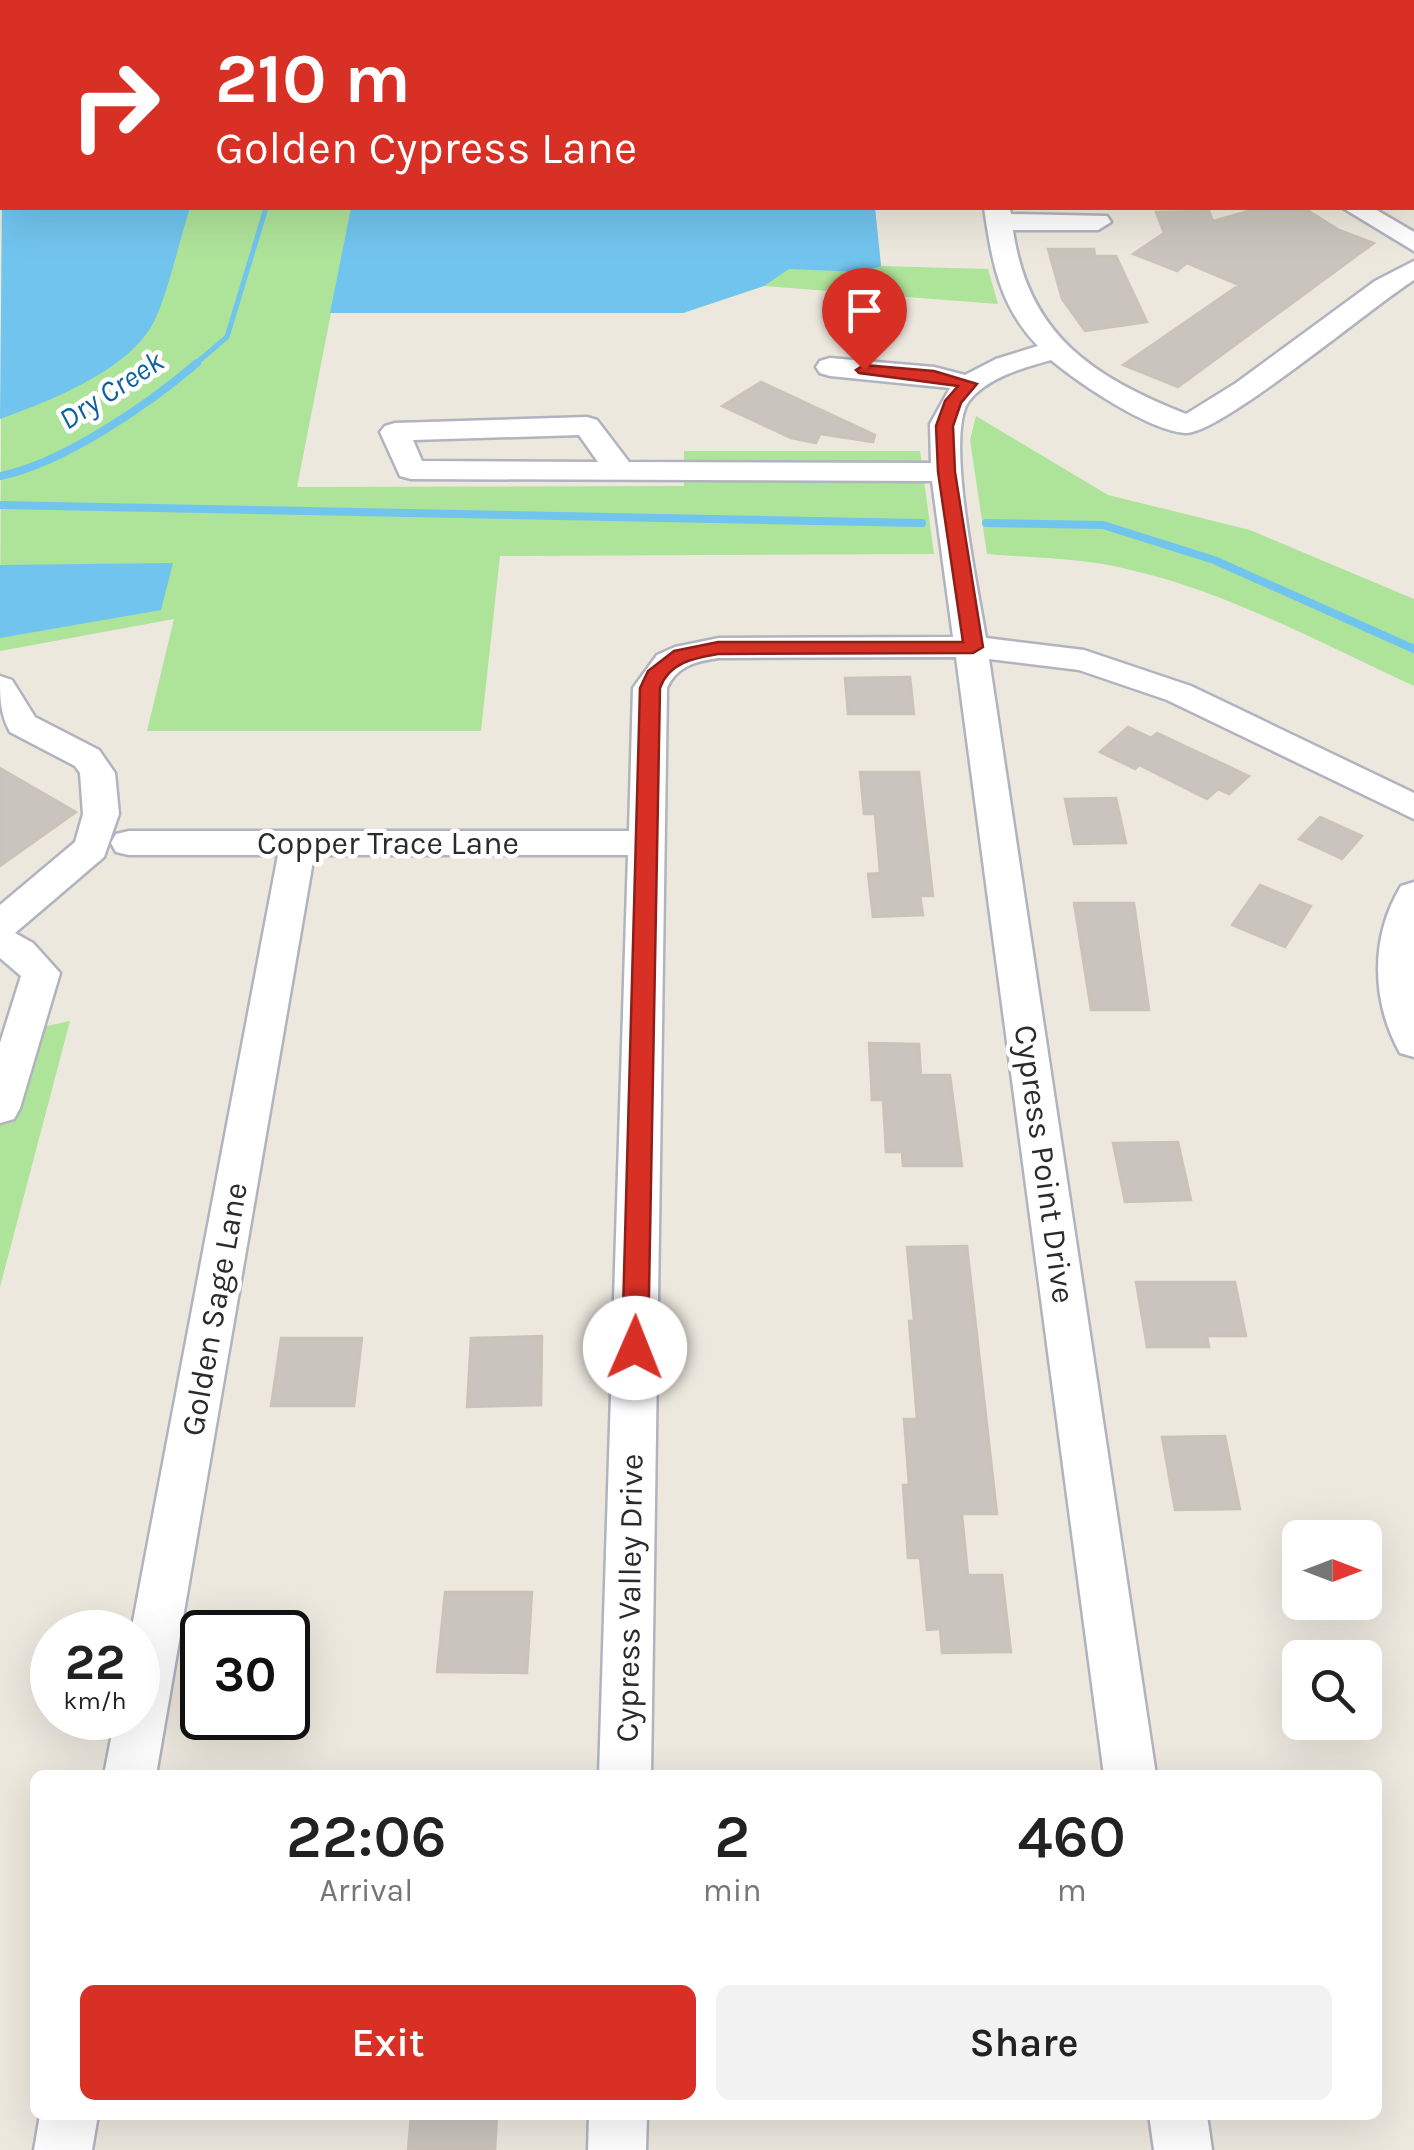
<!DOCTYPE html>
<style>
:root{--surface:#fff;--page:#f2f2f2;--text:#222;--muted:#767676;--accent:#d93025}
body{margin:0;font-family:Karla,sans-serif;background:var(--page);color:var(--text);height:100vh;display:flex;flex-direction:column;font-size:38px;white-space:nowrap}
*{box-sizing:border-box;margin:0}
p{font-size:32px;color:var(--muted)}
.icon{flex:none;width:55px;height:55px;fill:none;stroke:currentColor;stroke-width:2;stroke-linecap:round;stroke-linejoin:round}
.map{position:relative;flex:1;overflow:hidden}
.drawer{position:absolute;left:30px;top:1770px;width:1352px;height:350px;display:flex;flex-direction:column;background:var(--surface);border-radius:15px;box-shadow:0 10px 40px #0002}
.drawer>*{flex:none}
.banner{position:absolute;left:0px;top:0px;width:1415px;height:210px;box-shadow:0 10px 40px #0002;background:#d93025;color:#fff;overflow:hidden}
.needle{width:65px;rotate:90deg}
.tools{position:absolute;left:1282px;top:1520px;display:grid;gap:20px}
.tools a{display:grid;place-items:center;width:100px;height:100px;border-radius:15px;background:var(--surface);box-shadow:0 10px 40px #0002;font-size:50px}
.speed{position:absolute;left:30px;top:1610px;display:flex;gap:20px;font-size:50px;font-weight:700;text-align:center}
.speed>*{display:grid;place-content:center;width:130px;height:130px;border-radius:50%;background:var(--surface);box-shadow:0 10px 40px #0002;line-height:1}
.speed small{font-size:25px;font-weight:400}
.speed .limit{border:5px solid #111;border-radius:15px;background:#fff;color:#111}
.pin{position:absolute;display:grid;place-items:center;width:85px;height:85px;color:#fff;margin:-102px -42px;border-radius:50% 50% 50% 0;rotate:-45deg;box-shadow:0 0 10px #0007}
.pin .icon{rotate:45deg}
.me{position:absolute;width:110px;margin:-55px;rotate:1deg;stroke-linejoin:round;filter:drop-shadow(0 0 8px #0008)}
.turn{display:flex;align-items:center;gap:35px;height:210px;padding:0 50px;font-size:45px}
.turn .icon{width:130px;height:130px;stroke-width:2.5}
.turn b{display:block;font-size:70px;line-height:85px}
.eta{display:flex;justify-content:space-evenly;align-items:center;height:170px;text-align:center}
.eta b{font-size:60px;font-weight:600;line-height:70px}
.action{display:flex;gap:20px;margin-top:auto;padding:20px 50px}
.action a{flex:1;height:115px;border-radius:15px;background:var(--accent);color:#fff;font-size:40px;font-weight:600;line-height:115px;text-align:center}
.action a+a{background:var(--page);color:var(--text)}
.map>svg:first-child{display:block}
.green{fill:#aee39a}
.water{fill:#71c4ee}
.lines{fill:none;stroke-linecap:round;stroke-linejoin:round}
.stream-far1{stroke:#71c4ee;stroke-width:5}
.stream{stroke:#71c4ee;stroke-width:8}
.building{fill:#c9c4bd;stroke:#c9c4b7;stroke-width:2.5}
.minor-casing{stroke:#b1b3bf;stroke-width:5}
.minor{fill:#fff;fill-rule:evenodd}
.route{fill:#d93025;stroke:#8d1f18;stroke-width:2.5}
.labels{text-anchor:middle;stroke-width:9;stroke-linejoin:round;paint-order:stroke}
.far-water-label{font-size:30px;font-style:italic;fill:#0e619d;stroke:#fff}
.street-label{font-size:32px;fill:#2b2b2b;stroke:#fff}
</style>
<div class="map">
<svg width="1414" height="2150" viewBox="0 0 1414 2150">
<rect width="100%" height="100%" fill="#ede8de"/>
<!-- green -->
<path class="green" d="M2 201V208H875L881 266 988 269 998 304 764 286 683 313H331L297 487 684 486V451H920L934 554 500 556 481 731H147L174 619 0 651Z
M976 416 1108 495 1250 530 1414 599V686C1322 644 1230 593 1131 570 1085 558 1035 558 987 554L970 440Z
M70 1021 0 1287V1036Z"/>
<!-- water -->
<path class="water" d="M393 0H852V2H393Z
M2 201V208H190C180 237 166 303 151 327 124 372 48 402 0 419Z
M351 208H875L881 266 861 272 789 269 764 286 683 313H330Z
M173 563 161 610 0 638V565Z"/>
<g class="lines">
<!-- stream-far1 -->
<path class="stream-far1" d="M194 365 227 337 266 208"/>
<!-- stream -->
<path class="stream" d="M0 476C62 464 149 404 197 363
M0 505 922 523
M986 523 1103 525 1214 560 1414 649"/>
</g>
<!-- building -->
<path class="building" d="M1259 208H1304L1339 230 1374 243 1178 387 1123 365 1239 285 1187 263 1177 271 1133 254 1164 233 1156 212 1209 211 1213 221Z
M1048 249H1094L1095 256H1116L1147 322 1085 331 1062 299Z
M761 382 875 435 873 442 820 434 816 443 791 438 722 406Z
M910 677 914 714H848L845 678Z
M1128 727 1151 738 1157 733 1249 776 1229 794 1218 789 1207 799 1139 765 1135 769 1100 752Z
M0 768 76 812 0 866Z
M860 772H919L933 896H920L923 915 873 917 868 874 880 873 875 814H864Z
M1116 798 1126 843 1074 844 1065 799Z
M1320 817 1362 836 1342 859 1299 839Z
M1260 885 1311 906 1285 947 1232 925Z
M1074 903H1134L1149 1010H1091Z
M869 1043 919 1044 921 1075H950L962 1166H903L902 1152H886L883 1100H872Z
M1178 1142 1191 1200 1125 1202 1113 1143Z
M967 1246 997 1514H962L968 1575H1002L1011 1652 942 1653 940 1629 927 1630 920 1558H908L903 1485H909L904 1419H917L909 1321H914L907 1247Z
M1136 1282H1235L1246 1336H1207L1209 1347H1147Z
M542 1336 541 1405 467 1407 471 1338Z
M281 1338H362L354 1406H271Z
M1225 1436 1240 1509 1175 1510 1162 1437Z
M445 1592H532L527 1673 437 1672Z
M411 2115H497L495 2150H408Z"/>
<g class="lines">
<defs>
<path id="minor" d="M947 0H969V2H947Z
M1149 0H1171L1172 2H1150Z
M1358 0H1381L1382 2H1360Z
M1412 11H1414V25H1412Z
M1412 50 1414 51V66H1412Z
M984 208H1010L1011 214 1107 216 1111 222 1098 230H1013C1028 335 1093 377 1186 414L1236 383 1375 281 1414 261V280C1374 305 1218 436 1185 433 1148 430 1080 384 1051 360 1023 368 988 377 969 401 944 434 979 593 986 638L1084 650 1191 686 1414 793V819L1167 700 1079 670 989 659 1156 1775H1104L956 657 719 658C696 661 677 666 667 688L651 1775H599L628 855H314L156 1775H104L115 1718H138V1632H131L278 855H129L116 852 111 843 116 834 129 831H629L633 688 657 655 675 647 719 638 953 637 932 481 411 479 400 476 380 432 385 426 395 423 587 417 597 420 629 462 931 463 930 424 950 388 830 376 820 373 816 367 820 361 830 358 934 367 965 375 996 359 1038 346C999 306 992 261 984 208ZM579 435 598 462 422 461 413 440Z
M1343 208H1373L1414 232V251Z
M0 676 12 680 35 717 99 750 115 773 119 814 104 857 15 933 33 943 60 973 20 1108 14 1119 0 1123V1043L21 976 0 958V905L75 842 83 814 80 773 75 766 10 732C0 714 0 698 0 676Z
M1414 882V1057L1400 1053C1371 1001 1370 937 1401 886Z
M40 2115H98L92 2150H34Z
M589 2115H647L646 2150H588Z
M1149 2115H1207L1212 2150H1154Z"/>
</defs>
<!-- minor casing -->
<use href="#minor" class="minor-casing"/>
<!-- minor -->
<use href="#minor" class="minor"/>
</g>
<!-- route -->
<path class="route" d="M864 365 934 371 977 384 961 403 953 426 955 472 983 647 973 653 718 654C695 658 669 662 660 688L648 1348 644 1355 635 1358 626 1355 622 1348 640 688 648 671 674 651 718 642H963L938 472 936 426 945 401 958 386 859 373 856 370Z"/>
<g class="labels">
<!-- far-water labels -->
<g class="far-water-label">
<text transform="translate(111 390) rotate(-33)" y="10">Dry Creek</text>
</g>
<!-- street labels -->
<g class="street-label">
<text x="388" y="854">Copper Trace Lane</text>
<text transform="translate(1045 1164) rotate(82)" y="11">Cypress Point Drive</text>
<text transform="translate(214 1309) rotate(-80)" y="11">Golden Sage Lane</text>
<text transform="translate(629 1598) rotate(-89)" y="11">Cypress Valley Drive</text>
</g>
</g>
</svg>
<div class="tools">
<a><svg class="needle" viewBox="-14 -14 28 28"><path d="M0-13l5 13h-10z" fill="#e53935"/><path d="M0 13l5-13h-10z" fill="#767676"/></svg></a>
<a><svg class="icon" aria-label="search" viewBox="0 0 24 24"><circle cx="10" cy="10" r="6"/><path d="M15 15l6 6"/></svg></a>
</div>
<div class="speed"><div>22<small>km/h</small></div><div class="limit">30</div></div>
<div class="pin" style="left:864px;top:370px;background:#d93025"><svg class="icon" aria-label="arrive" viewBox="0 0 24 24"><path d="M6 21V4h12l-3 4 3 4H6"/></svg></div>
<svg class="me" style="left:635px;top:1348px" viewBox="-20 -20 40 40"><circle r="19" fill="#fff"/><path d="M0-13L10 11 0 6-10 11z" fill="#d93025"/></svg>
<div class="banner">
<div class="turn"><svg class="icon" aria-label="right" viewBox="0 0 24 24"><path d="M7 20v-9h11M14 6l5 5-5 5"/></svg><div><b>210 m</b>Golden Cypress Lane</div></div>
</div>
<section class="drawer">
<div class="eta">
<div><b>22:06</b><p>Arrival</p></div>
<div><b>2</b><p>min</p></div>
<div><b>460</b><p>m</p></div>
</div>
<div class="action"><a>Exit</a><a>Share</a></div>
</section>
</div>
